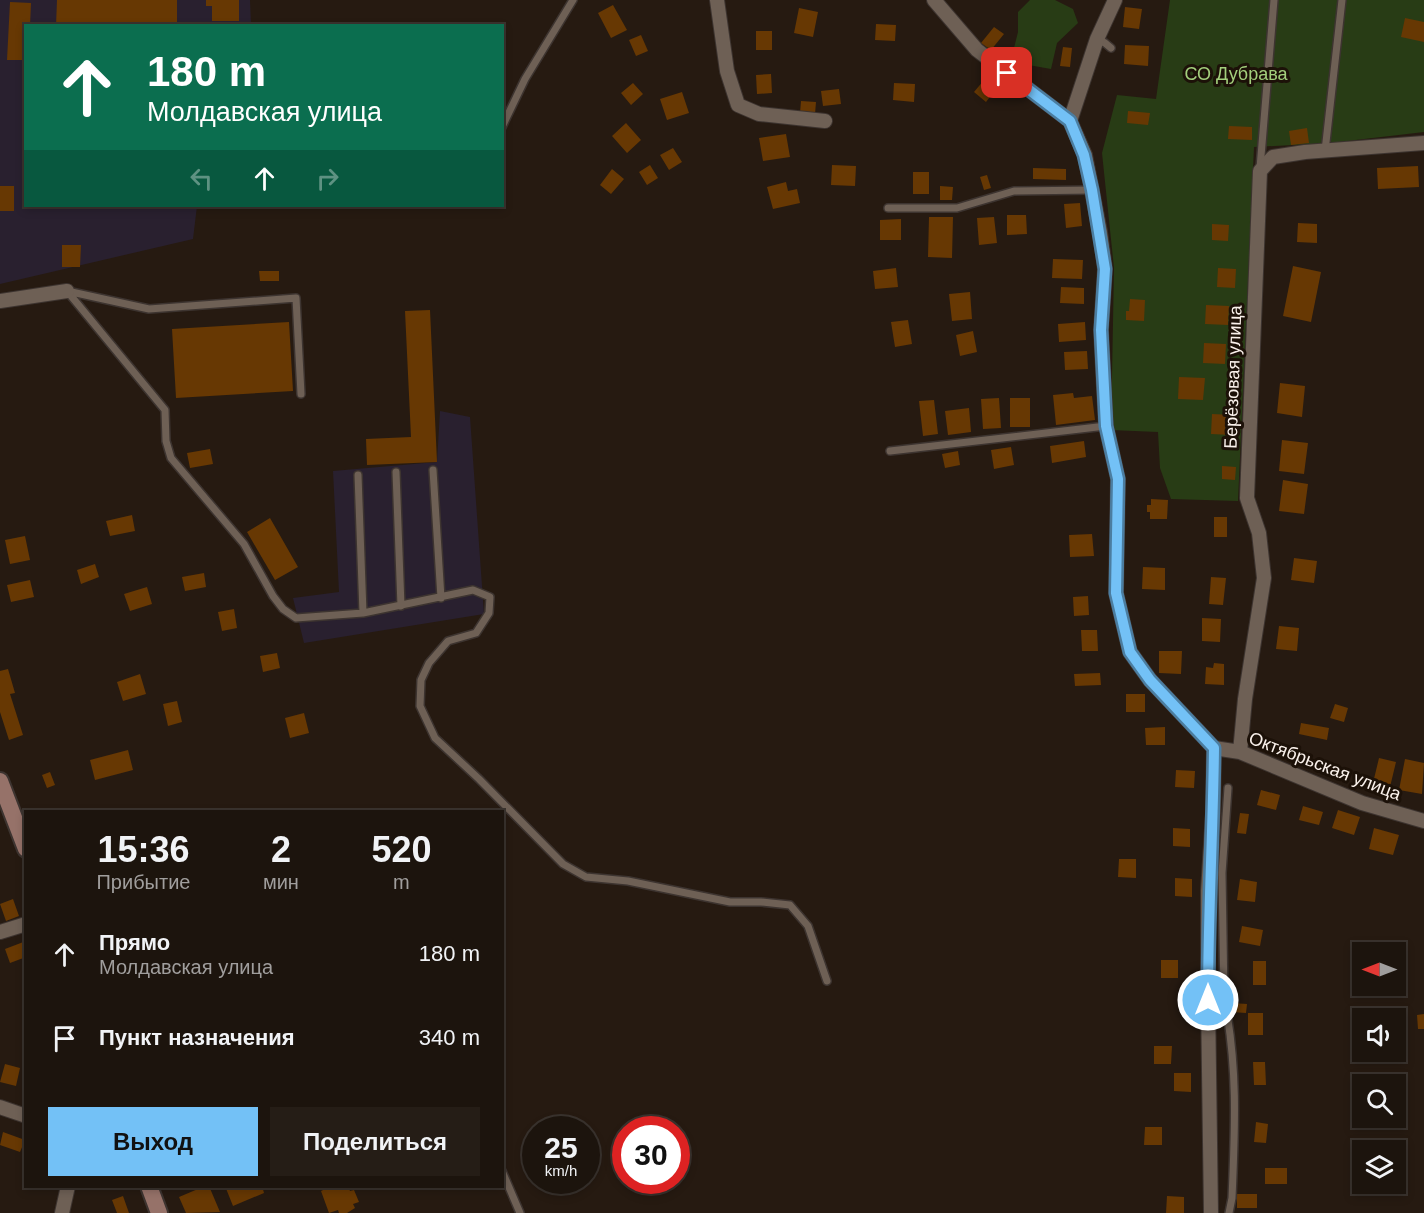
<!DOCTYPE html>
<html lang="ru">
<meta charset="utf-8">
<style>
:root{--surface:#1c140d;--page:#251d16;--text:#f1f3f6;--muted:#a09e9d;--line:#3a332e;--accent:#73c1f6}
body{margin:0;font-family:Helvetica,sans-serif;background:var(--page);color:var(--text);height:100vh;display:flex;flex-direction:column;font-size:22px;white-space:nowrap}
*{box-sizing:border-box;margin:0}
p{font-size:20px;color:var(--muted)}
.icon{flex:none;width:33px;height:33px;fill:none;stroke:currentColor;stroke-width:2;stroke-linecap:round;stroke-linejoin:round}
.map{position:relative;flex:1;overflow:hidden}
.sheet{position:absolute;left:24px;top:810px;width:480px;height:378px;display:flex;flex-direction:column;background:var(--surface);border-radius:0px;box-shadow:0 3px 9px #0003,0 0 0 2px var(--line)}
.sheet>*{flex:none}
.top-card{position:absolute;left:24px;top:24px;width:480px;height:183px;border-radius:0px;box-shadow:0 3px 9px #0003,0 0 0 2px var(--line);background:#0b6e4f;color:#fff;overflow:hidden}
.needle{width:39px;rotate:270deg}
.buttons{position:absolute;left:1352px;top:942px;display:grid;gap:12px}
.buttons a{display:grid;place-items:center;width:54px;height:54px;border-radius:0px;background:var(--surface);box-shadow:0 3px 9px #0003,0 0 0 2px var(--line);font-size:30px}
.speed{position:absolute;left:522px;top:1116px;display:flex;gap:12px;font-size:30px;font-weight:700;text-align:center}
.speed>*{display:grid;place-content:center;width:78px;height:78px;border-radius:50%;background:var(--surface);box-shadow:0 3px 9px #0003,0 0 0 2px var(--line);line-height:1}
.speed small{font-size:15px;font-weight:400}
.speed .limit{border:9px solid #d22;background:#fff;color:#111}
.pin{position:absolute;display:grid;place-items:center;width:51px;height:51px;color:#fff;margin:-26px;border-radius:12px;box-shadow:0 3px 9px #0006}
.me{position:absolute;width:66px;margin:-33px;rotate:0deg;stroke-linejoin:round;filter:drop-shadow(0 0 4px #0008)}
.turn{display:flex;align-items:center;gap:21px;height:126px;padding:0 24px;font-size:27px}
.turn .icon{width:78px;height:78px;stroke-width:2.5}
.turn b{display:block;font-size:42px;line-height:51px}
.lanes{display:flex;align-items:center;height:57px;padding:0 24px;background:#0003;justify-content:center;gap:30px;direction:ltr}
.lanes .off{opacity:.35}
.eta{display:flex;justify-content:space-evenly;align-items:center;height:102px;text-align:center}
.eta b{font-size:36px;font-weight:700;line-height:42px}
.cta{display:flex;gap:12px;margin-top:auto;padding:12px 24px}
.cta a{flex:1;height:69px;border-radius:0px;background:var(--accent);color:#111;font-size:24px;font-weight:700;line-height:69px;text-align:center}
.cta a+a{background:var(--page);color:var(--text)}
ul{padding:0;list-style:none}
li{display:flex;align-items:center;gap:18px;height:84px;padding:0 24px}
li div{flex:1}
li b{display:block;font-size:22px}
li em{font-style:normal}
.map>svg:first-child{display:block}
.industrial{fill:#29202f}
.green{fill:#283c15}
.building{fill:#673803}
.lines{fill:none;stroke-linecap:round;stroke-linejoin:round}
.service-casing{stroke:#3d3430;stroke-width:10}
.minor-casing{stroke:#3d3430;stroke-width:16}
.secondary-casing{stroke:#3d3430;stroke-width:20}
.service{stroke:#6e6055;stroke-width:7}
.minor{stroke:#6e6055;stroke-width:14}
.secondary{stroke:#967269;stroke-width:16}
.route-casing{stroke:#4b7da0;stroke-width:15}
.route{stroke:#73c1f6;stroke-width:10}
.labels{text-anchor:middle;stroke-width:6;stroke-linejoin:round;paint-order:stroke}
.park-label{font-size:18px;fill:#a3cf7c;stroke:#1c1108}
.street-label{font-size:18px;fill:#faf1eb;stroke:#1c1108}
</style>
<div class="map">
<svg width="1424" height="1213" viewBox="0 0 1424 1213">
<rect width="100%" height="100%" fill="#261a11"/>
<!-- industrial -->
<path class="industrial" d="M0 0H250L251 25 26 26V206H197L193 239 0 284Z
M440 411 470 417 484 614 304 643 293 598 339 592 333 471 437 462Z"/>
<!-- green -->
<path class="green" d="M1030 0H1055L1073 9 1078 23 1057 43 1051 69 1017 63 1013 52 1018 32V12Z
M1170 0H1424V132L1330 143 1254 147 1238 501 1171 499 1160 468 1158 432 1111 430 1114 268 1102 153 1117 95 1156 99Z"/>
<!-- building -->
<path class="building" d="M57 0H177V26H56Z
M206 0H239V21H212V6H206Z
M10 2 31 3 30 26H26V60H7Z
M613 5 627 30 611 38 598 13Z
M1125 7 1142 9 1139 29 1123 27Z
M799 8 818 12 813 37 794 33Z
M1405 18 1424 22V42L1401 37Z
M876 24 896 25 895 41 875 40Z
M994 27 1004 34 991 50 981 43Z
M756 31H772V50H756Z
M641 35 648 51 636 56 629 40Z
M1125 45 1149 46 1148 66 1124 64Z
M1063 47 1072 48 1070 67 1060 66Z
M771 74 772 93 757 94 756 75Z
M984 80 996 89 986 102 974 92Z
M633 83 643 94 631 105 621 93Z
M894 83 915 84 914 102 893 100Z
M839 89 841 104 823 106 821 91Z
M682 92 689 113 667 120 660 99Z
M801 101 816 102 815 114 800 113Z
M1128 111 1150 113 1148 125 1127 123Z
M626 123 641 140 627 153 612 136Z
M1229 126 1252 127V140L1228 139Z
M1307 128 1309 143 1291 145 1289 131Z
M786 134 790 157 763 161 759 138Z
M673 148 682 162 669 170 660 155Z
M650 165 658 178 647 185 639 172Z
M832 165 856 166 855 186 831 185Z
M1418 166 1419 187 1378 189 1377 168Z
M1033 168 1066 169V180L1033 179Z
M612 169 624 179 611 194 600 185Z
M913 172H929V194H913Z
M987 175 991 188 984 190 980 177Z
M786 182 788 191 797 189 800 203 773 209 767 187Z
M0 186H14V211H0Z
M940 186 953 187 952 200H940Z
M1080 203 1082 226 1066 228 1064 204Z
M1007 215H1026L1027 234 1007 235Z
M929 217H953L952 258 928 257Z
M994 217 997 243 979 245 977 218Z
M901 219V240H880V220Z
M1298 223 1317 224V243L1297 242Z
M1212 224 1229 225 1228 241 1212 240Z
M62 245H81L80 267H62Z
M1053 259 1083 260 1082 279 1052 278Z
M1293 266 1321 272 1311 322 1283 316Z
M896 268 898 287 875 289 873 271Z
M1218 268 1236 269 1235 288 1217 287Z
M259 271H279V281H260Z
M1061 287 1084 288V304L1060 303Z
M970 292 972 319 952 321 949 294Z
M1130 299 1145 300 1144 321 1126 320V311H1129Z
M1206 305 1229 306 1228 325 1205 324Z
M430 310 437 462 367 465 366 439 411 437 405 311Z
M908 320 912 344 895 347 891 322Z
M289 322 293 391 176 398 172 329Z
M1085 322 1086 340 1059 342 1058 324Z
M973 331 977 352 960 356 956 335Z
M1204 343 1226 344 1225 364 1203 363Z
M1087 351 1088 369 1065 370 1064 352Z
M1179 377 1205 378 1203 400 1178 399Z
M1280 383 1305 386 1302 417 1277 413Z
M1073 393 1074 398 1092 396 1095 420 1056 425 1053 395Z
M999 398 1001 428 983 429 981 399Z
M1010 398H1030V427H1010Z
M934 400 938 434 923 436 919 401Z
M969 408 971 432 948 435 945 411Z
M1212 414 1233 415 1232 435 1211 434Z
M1282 440 1308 443 1304 474 1279 471Z
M1084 441 1086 457 1052 463 1050 446Z
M1011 447 1014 465 994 469 991 450Z
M210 449 213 464 190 468 187 453Z
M958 451 960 465 945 468 942 454Z
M1222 466 1236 467 1235 480 1222 479Z
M1283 480 1308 484 1304 514 1279 511Z
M1151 499 1168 500 1167 519H1150V512H1147V505H1151Z
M132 515 135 531 110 536 106 521Z
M1214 517H1227V537H1214Z
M270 518 298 567 275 580 247 532Z
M1092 534 1094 556 1070 557 1069 535Z
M25 536 30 560 10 564 5 540Z
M1294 558 1317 561 1314 583 1291 580Z
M95 564 99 577 81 584 77 570Z
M1143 567 1165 568V590L1142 589Z
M204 573 206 587 185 591 182 577Z
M1211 577 1226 578 1223 605 1209 604Z
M30 580 34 597 11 602 7 585Z
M147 587 152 604 130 611 124 594Z
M1088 596 1089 615 1074 616 1073 597Z
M234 609 237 628 222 631 218 612Z
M1202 618 1221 619 1220 642 1202 641Z
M1279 626 1299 628 1297 651 1276 649Z
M1081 630H1097L1098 651H1082Z
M1159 651H1182L1181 674 1159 673Z
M277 653 280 668 263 672 260 656Z
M1214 663 1224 664V685L1205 684 1206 667 1213 668Z
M8 669 15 693 10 694 23 735 9 740 0 712V671Z
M1100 673 1101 685 1075 686 1074 674Z
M140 674 146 694 123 701 117 682Z
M1126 694H1145V712H1126Z
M177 701 182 722 168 726 163 704Z
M1335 704 1348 708 1344 722 1330 718Z
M304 713 309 733 290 738 285 718Z
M1301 723 1329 728 1327 740 1299 734Z
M1165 727V745H1146L1145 728Z
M128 750 133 770 95 780 90 760Z
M1379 758 1396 762 1390 787 1373 783Z
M1405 759 1424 763 1422 794 1399 790Z
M1176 770 1195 771 1194 788 1175 787Z
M50 772 55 785 47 788 42 775Z
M1261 790 1280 795 1276 810 1257 805Z
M1303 806 1323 812 1319 825 1299 820Z
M1338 810 1360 817 1354 835 1332 828Z
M1240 813 1249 814 1246 834 1237 833Z
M1173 828 1190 829V847L1173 846Z
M1374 828 1399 835 1393 855 1369 849Z
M1119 859H1136V878L1118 877Z
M1175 878 1192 879V897L1175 896Z
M1240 879 1257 882 1255 902 1237 900Z
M13 899 19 916 6 921 0 904Z
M1242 926 1263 930 1260 946 1239 942Z
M26 941V957L10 963 5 949Z
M1161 960H1178V978H1161Z
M1253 961H1266V985H1253Z
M1232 1003 1247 1004 1246 1013 1232 1012Z
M1248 1013H1263V1035H1248Z
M1424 1014V1029H1418L1417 1015Z
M1154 1046H1172L1171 1064H1154Z
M1253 1062H1265L1266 1085H1254Z
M5 1064 20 1068 16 1086 0 1082Z
M1174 1073H1191V1092L1174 1091Z
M1256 1122 1268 1124 1266 1143 1254 1142Z
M1145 1127H1162V1145H1144Z
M3 1132 25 1140 20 1152 0 1145Z
M1265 1168H1287V1184H1265Z
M205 1186H209L220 1212 186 1213 179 1197Z
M225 1186H262L264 1193 233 1206Z
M332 1186H348L350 1191 354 1190 359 1202 353 1204 355 1208 347 1213H339L338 1210 329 1213 321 1191Z
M1237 1194H1257V1208H1237Z
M123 1196 129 1213H117L112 1200Z
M1167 1196 1184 1197V1213H1166Z"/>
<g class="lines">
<defs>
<path id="service" d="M1097 39 1105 43 1111 48
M502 127 525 79 573 0
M1325 151 1342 0
M1260 168 1274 0
M888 208H957L1014 191 1092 190
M67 291 165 410 166 441 171 458 244 544 273 596 283 609 296 618 363 613 473 590 490 597 489 613 476 633 448 641 429 663 421 680 420 706 435 738 479 779 563 864 586 877 628 881 730 902H761L790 905 808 926 827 981
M67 291 149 309 296 298 301 394
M890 451 1106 426
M433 470 441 598
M396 472 401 606
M358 475 363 613
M1224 997 1222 873 1228 788
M1208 1000 1224 997C1238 1067 1235 1128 1232 1198L1229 1213
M502 1171 520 1213"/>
<path id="minor" d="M717 0 727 71 738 105 759 114 825 121
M934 0 977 50 1070 121 1085 155 1100 232 1105 269 1101 330 1106 426 1118 479 1116 593 1130 652 1150 680 1214 748 1240 752 1362 803 1424 821
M1070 121 1097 39 1115 0
M0 301 67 291
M1240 752 1245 699 1264 578 1259 533 1247 498 1260 171 1273 157 1305 152 1424 143
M0 932 26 924
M0 1107 26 1116
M62 1213 68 1186
M1211 1213 1208 1000V891L1213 813 1214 748"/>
<path id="secondary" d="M0 781 26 849
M149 1186 159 1213"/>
</defs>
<!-- service casing -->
<use href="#service" class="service-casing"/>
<!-- minor casing -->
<use href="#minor" class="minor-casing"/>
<!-- secondary casing -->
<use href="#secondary" class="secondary-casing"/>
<!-- service -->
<use href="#service" class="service"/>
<!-- minor -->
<use href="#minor" class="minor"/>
<!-- secondary -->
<use href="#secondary" class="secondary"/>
</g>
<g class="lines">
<defs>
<path id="route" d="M1007 73 1070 121 1084 155 1092 190 1105 269 1101 330 1106 426 1118 479 1116 593 1130 652 1150 680 1214 748C1213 832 1208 916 1208 1000"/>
</defs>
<!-- route casing -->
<use href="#route" class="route-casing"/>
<!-- route -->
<use href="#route" class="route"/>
</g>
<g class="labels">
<!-- park labels -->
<g class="park-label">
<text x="1236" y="80">СО Дубрава</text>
</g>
<!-- street labels -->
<g class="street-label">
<text transform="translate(1233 377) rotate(-88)" y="6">Берёзовая улица</text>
<text transform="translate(1325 766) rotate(21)" y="6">Октябрьская улица</text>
</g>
</g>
</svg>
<div class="buttons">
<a><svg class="needle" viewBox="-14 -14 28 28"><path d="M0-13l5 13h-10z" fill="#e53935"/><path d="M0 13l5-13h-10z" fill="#a09e9d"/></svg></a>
<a><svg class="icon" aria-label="sound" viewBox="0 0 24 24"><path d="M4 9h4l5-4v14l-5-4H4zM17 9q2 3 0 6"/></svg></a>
<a><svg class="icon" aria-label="search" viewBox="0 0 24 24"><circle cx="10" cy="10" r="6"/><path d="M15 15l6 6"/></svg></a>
<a><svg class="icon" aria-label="layers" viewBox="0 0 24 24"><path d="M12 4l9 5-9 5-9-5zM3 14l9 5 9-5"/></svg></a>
</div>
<div class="speed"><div>25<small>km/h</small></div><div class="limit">30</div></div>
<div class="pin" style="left:1007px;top:73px;background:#d93025"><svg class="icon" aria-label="arrive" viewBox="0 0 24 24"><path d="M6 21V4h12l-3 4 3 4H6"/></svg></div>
<svg class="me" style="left:1208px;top:1000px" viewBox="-20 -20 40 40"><circle r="17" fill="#73c1f6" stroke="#fff" stroke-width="3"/><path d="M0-11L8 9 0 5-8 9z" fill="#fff"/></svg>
<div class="top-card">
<div class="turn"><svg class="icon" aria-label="ahead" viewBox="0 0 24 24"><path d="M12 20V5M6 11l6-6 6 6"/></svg><div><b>180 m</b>Молдавская улица</div></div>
<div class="lanes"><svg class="icon off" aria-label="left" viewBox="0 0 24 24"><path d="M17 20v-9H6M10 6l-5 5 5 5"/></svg><svg class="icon" aria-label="ahead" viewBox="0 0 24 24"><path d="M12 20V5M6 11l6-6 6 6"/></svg><svg class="icon off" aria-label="right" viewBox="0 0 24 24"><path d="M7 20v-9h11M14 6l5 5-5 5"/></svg></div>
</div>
<section class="sheet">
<div class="eta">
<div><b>15:36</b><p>Прибытие</p></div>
<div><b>2</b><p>мин</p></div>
<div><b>520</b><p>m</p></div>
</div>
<ul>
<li><svg class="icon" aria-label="ahead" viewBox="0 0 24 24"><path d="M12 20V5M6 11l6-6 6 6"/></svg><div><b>Прямо</b><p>Молдавская улица</p></div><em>180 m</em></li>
<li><svg class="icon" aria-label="arrive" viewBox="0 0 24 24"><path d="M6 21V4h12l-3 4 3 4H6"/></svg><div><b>Пункт назначения</b></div><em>340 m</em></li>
</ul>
<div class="cta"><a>Выход</a><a>Поделиться</a></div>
</section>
</div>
